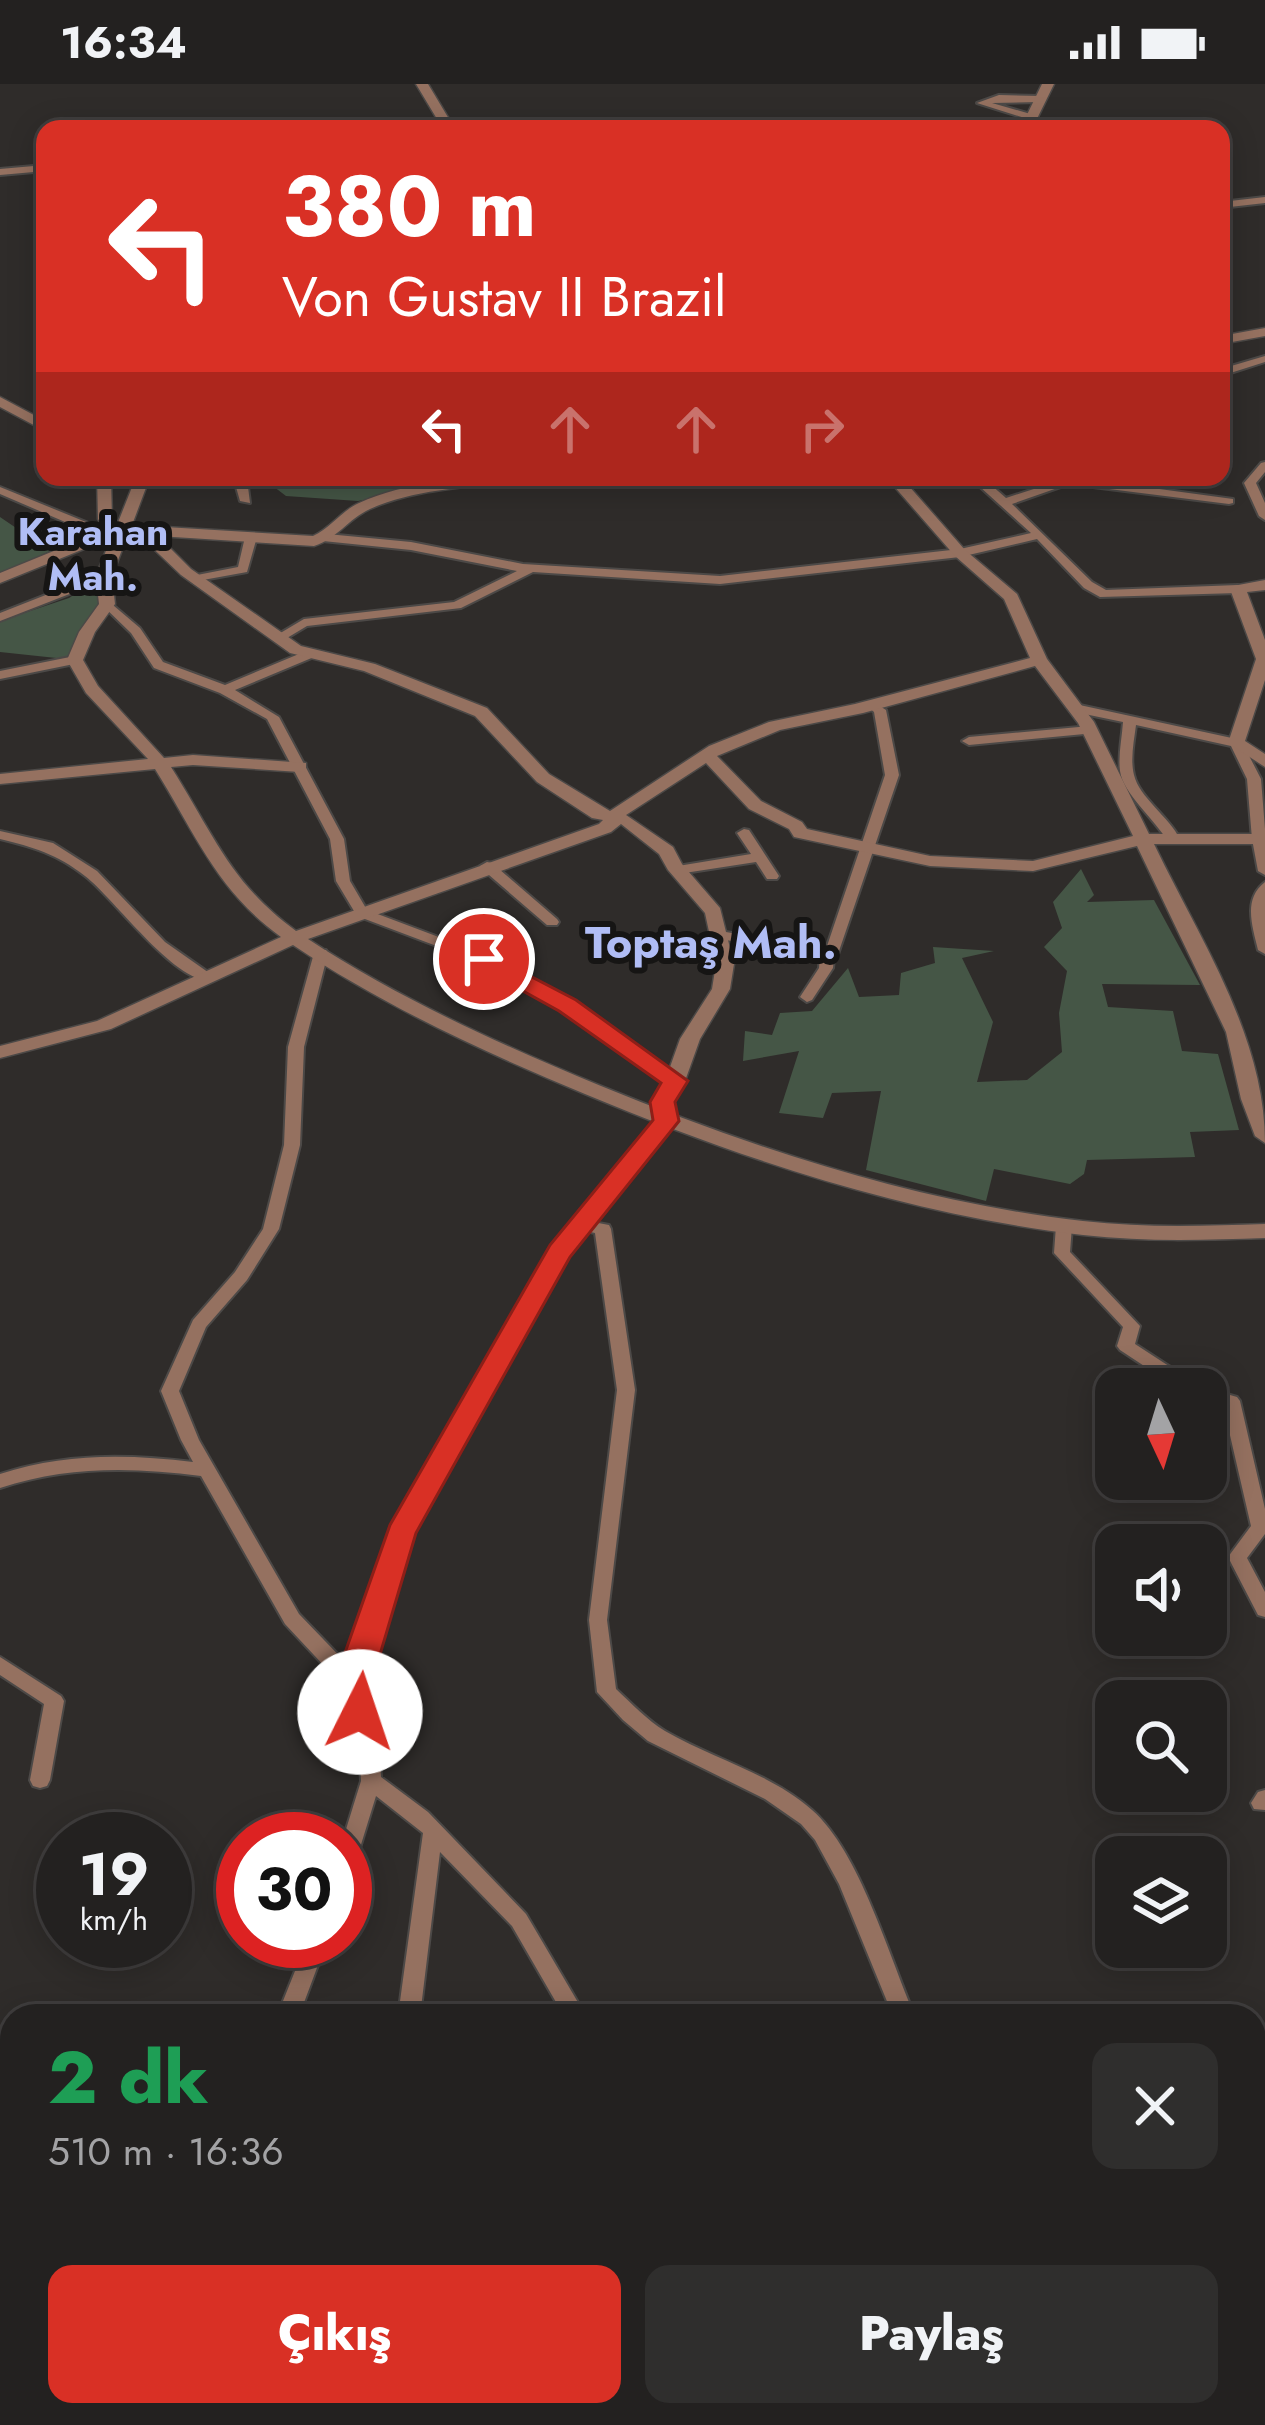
<!DOCTYPE html>
<html lang="tr">
<meta charset="utf-8">
<style>
:root{--surface:#232120;--page:#2f2e2d;--text:#f1f3f6;--muted:#a3a3a5;--line:#403e3e;--accent:#d93025}
body{margin:0;font-family:Jost,sans-serif;background:var(--page);color:var(--text);height:100vh;display:flex;flex-direction:column;font-size:45px;white-space:nowrap}
*{box-sizing:border-box;margin:0}
p{font-size:39px;color:var(--muted)}
.icon{flex:none;width:66px;height:66px;fill:none;stroke:currentColor;stroke-width:2;stroke-linecap:round;stroke-linejoin:round}
.map{position:relative;flex:1;overflow:hidden}
.side{position:absolute;left:0px;top:1920px;width:1266px;height:423px;display:flex;flex-direction:column;background:var(--surface);border-radius:36px 36px 0 0;box-shadow:0 6px 30px #0003,0 0 0 3px var(--line)}
.side>*{flex:none}
.guide{position:absolute;left:36px;top:36px;width:1194px;height:366px;border-radius:24px;box-shadow:0 6px 30px #0003,0 0 0 3px var(--line);background:#d93025;color:#fff;overflow:hidden}
.needle{width:78px;rotate:176deg}
.fabs{position:absolute;left:1095px;top:1284px;display:grid;gap:24px}
.fabs a{display:grid;place-items:center;width:132px;height:132px;border-radius:24px;background:var(--surface);box-shadow:0 6px 30px #0003,0 0 0 3px var(--line);font-size:60px}
.speed{position:absolute;left:36px;top:1728px;display:flex;gap:24px;font-size:60px;font-weight:700;text-align:center}
.speed>*{display:grid;place-content:center;width:156px;height:156px;border-radius:50%;background:var(--surface);box-shadow:0 6px 30px #0003,0 0 0 3px var(--line);line-height:1}
.speed small{font-size:30px;font-weight:400}
.speed .limit{border:18px solid #d22;background:#fff;color:#111}
.pin{position:absolute;display:grid;place-items:center;width:102px;height:102px;color:#fff;margin:-51px;border:6px solid #fff;border-radius:50%;box-shadow:0 3px 12px #0007}
.me{position:absolute;width:132px;margin:-66px;rotate:4deg;stroke-linejoin:round;filter:drop-shadow(0 0 9px #0008)}
.turn{display:flex;align-items:center;gap:42px;height:252px;padding:0 48px;font-size:54px}
.turn .icon{width:156px;height:156px;stroke-width:2.5}
.turn b{display:block;font-size:84px;line-height:102px}
.lanes{display:flex;align-items:center;height:114px;padding:0 48px;background:#0003;justify-content:center;gap:60px;direction:ltr}
.lanes .off{opacity:.35}
.round{display:grid;place-items:center;flex:none;width:126px;height:126px;border-radius:24px;background:var(--page)}
.overview{display:flex;align-items:center;justify-content:space-between;height:204px;padding:0 48px}
h1{font-size:72px;font-weight:800;line-height:90px;color:#1e9e55}
.cta{display:flex;gap:24px;margin-top:auto;padding:24px 48px}
.cta a{flex:1;height:138px;border-radius:24px;background:var(--accent);color:#fff;font-size:48px;font-weight:800;line-height:138px;text-align:center}
.cta a+a{background:var(--page);color:var(--text)}
.status{display:flex;justify-content:space-between;align-items:center;height:84px;padding:0 60px;background:var(--surface);direction:ltr}
.status svg{height:33px;fill:currentColor}
.map>svg:first-child{display:block}
.green{fill:#455646}
.lines{fill:none;stroke-linecap:round;stroke-linejoin:round}
.minor-casing{stroke:#4c4947;stroke-width:4}
.tertiary-casing{stroke:#4c4947;stroke-width:3}
.minor{fill:#957160;fill-rule:evenodd}
.tertiary{fill:#957160;fill-rule:evenodd}
.route{fill:#d93025;stroke:#8d1f18;stroke-width:3}
.labels{text-anchor:middle;stroke-width:12;stroke-linejoin:round;paint-order:stroke}
.far-district-label{font-size:39px;font-weight:bold;fill:#b0bdf5;stroke:#161514}
.district-label{font-size:45px;font-weight:bold;fill:#b0bdf5;stroke:#161514}
</style>
<div class="status"><b>16:34</b><svg viewBox="0 0 49 12"><path d="M0 12V9h3v3zM5 12V6h3v6zM10 12V3h3v9zM15 12V0h3v12zM26 1h20v11H26zM47 4h2v5h-2z"/></svg></div>
<div class="map">
<svg width="1265" height="2341" viewBox="0 0 1265 2341">
<rect width="100%" height="100%" fill="#2f2c2a"/>
<!-- green -->
<path class="green" d="M261 393H490L358 417 286 412Z
M0 433 50 467 0 490Z
M99 494 107 520 75 576 0 568V537L69 514Z
M1081 785 1094 811 1087 818 1154 816 1200 901 1102 900 1108 923 1173 927 1182 967 1218 970 1239 1046 1190 1048 1195 1073 1087 1076 1084 1090 1070 1100 994 1085 986 1117 866 1086 881 1007 832 1009 823 1034 779 1029 799 967 743 977 745 947 772 951 780 929 812 927 848 884 859 913 899 911 901 889 935 879 933 863 994 867 962 874 993 938 977 998 1027 996 1062 968 1059 929 1067 887 1044 863 1062 844 1053 818Z"/>
<g class="lines">
<defs>
<path id="minor" d="M999 11 1040 12 1045 15 1040 18 992 19 1034 31V35L1031 36 977 19Z
M45 81V87L0 91V85Z
M1265 113V119L1221 124V118Z
M1265 272V278L1221 292V285Z
M1265 378V388L1256 399 1265 419V436L1259 432 1244 399 1261 379Z
M239 393H251L248 403 250 419 240 417 236 403Z
M969 393H982L1006 414 1071 393 1233 415V419L1229 420 1069 400 1012 420 1092 498 1106 506 1238 501 1244 505 1238 509 1100 513 1084 504 1037 455 960 473 720 500 533 488 461 524 307 542 282 557 278 558 272 554 304 535 454 518 517 487 411 466 323 457V451L327 450 411 458 523 480 720 492 960 465 1031 449Z
M0 403 108 447 110 450 100 453 0 410Z
M251 449 257 453 247 488 192 498V492L238 483 245 453Z
M104 488 108 489V495L0 537V529Z
M107 516 140 544 163 578 225 601 306 567H314V573L235 606 279 633 344 755 350 797 367 826 489 872 573 918 683 997 670 1018 674 1037 593 1138 609 1141 611 1145 635 1306 607 1536 616 1605C632 1620 647 1636 665 1647 713 1675 770 1689 812 1726 860 1768 889 1873 915 1932H893L839 1800 815 1756 801 1740 765 1715 648 1657 623 1636 597 1608 589 1536 617 1306 595 1149 586 1147 566 1171 409 1449 373 1574 361 1597 379 1659 381 1693 428 1728 526 1830 586 1932H564L512 1842 440 1768 420 1932H398L423 1749 376 1712 355 1780 352 1786 345 1789V1755H343L361 1697 359 1659 342 1601 285 1540 201 1392C132 1383 67 1382 0 1404V1390C64 1369 127 1370 193 1378L181 1356 161 1307 193 1236 235 1188 263 1145 284 1061 288 963 314 869 316 866H326L328 869 304 963 300 1061 279 1145 247 1196 206 1243 179 1307 199 1356 299 1530 349 1582 391 1449 451 1340 554 1164 658 1036 654 1018 667 998 563 924 479 878 357 832 336 797 330 755 267 635 220 609 154 584 131 549 101 520Z
M75 572 79 573V579L0 595V587Z
M872 617 886 626 899 691 838 870 834 874 833 884 812 916 807 918 800 913 819 884 820 872 720 855 713 851 720 847 826 865 885 691 874 628 866 621Z
M1075 620 1241 656 1261 695 1265 745V791L1258 787 1252 755 1247 695 1231 662 1136 641C1134 657 1130 675 1134 691 1139 713 1169 733 1180 755L1178 758H1168C1155 735 1123 710 1120 687 1118 671 1122 654 1123 638L1070 627 1069 624Z
M1090 642 1097 646 1095 649 969 661 962 657 969 653Z
M744 745 749 746 779 792 777 795H767L756 778 678 790 671 786 678 782 751 770 737 749Z
M0 747 53 759 97 787 165 858 212 891 214 894 212 897C174 899 115 815 85 792 57 770 33 763 0 755Z
M487 778 492 779 557 835 559 838 557 841H547L482 785 480 782Z
M1265 798V870L1258 866C1252 841 1243 815 1265 798Z
M1064 1136 1072 1142 1070 1168 1140 1242 1135 1260 1198 1301 1201 1305H1179L1120 1266 1117 1262 1123 1243 1054 1169 1056 1142Z
M1206 1304 1237 1313 1240 1317 1265 1425V1450L1247 1474 1265 1508V1533L1258 1531 1228 1473 1251 1442 1223 1321 1206 1316V1305H1202Z
M0 1573 61 1612 64 1617 50 1696 47 1702 40 1704 33 1702 30 1696 44 1620 0 1591Z
M1265 1706V1726L1254 1725 1251 1719 1258 1708Z
M307 1857H327L299 1932H277Z
M12 2298V2322L0 2325V2301Z
M243 2331H267V2341H243Z
M366 2331H390V2341H366Z
M546 2331H570L574 2341H550Z
M740 2331H790L786 2339 783 2341H733L736 2333Z
M853 2331H880L885 2341H858Z
M984 2331H1036L1032 2339 1029 2341H977L980 2333Z
M1186 2331H1210L1212 2341H1188Z"/>
<path id="tertiary" d="M416 0H428L455 45H443Z
M1042 0H1054L1032 45H1020Z
M1265 244V252L1221 260V252Z
M0 313 45 337V347L0 323Z
M97 393H111L112 435 117 441 136 393H150L132 441 313 452C331 444 341 427 359 419 408 397 468 393 520 393L513 397C466 404 414 405 370 425 348 435 337 455 314 462L158 452 191 485 301 562 375 580 487 624 549 690 610 727 709 662 769 638 855 620 1030 574 1004 515 955 472 886 393H901L965 466 1017 510 1047 575 1094 638 1149 750H1265V760H1154C1199 854 1265 952 1265 1059L1255 1052 1241 1015 1226 948 1137 762 1033 787 930 782 794 753 789 745 749 725 706 679 626 731 673 763 682 780 720 824 734 880 730 905 700 955 685 997 675 1003 665 997 680 955 712 905 716 880 705 829 668 786 659 770 621 740 611 748 308 855C400 915 499 960 601 1002 756 1065 916 1118 1083 1137 1143 1144 1204 1142 1265 1140V1154C1204 1156 1144 1158 1083 1151 911 1131 744 1076 585 1010 484 968 384 922 293 861L111 945 0 974V962L97 937 281 853C217 807 195 749 155 685L0 700V690L148 675 86 609 67 576 79 548 99 520 96 492 111 454 0 499V489L105 446 98 435ZM128 450 139 451 181 491 290 569 364 587 475 632 537 698 592 734 603 736 599 740 296 847C230 799 213 749 171 683L193 681 300 688 306 687V679L193 671 164 674 98 602 83 576 95 548 115 520 112 492ZM1035 582 1078 639 1133 752 1033 777 930 772 807 745 802 738 761 717 717 672 780 646 863 629Z
M1265 496V506L1247 508 1265 556V596L1245 657 1265 670V683L1228 659 1256 575 1230 505 1233 502Z"/>
</defs>
<!-- minor casing -->
<use href="#minor" class="minor-casing"/>
<!-- tertiary casing -->
<use href="#tertiary" class="tertiary-casing"/>
<!-- minor -->
<use href="#minor" class="minor"/>
<!-- tertiary -->
<use href="#tertiary" class="tertiary"/>
</g>
<!-- route -->
<path class="route" d="M484 868 576 916 688 997 675 1018 679 1037 570 1173 416 1449 379 1574 367 1597 376 1628 371 1637 360 1641 349 1637 335 1597 390 1441 550 1161 653 1036 650 1018 661 999 559 927 476 881 472 875Z"/>
<g class="labels">
<!-- far-district labels -->
<g class="far-district-label">
<text x="93" y="461">Karahan<tspan x="93" dy="45">Mah.</tspan></text>
</g>
<!-- district labels -->
<g class="district-label">
<text x="711" y="874">Toptaş Mah.</text>
</g>
</g>
</svg>
<div class="fabs">
<a><svg class="needle" viewBox="-14 -14 28 28"><path d="M0-13l5 13h-10z" fill="#e53935"/><path d="M0 13l5-13h-10z" fill="#a3a3a5"/></svg></a>
<a><svg class="icon" aria-label="sound" viewBox="0 0 24 24"><path d="M4 9h4l5-4v14l-5-4H4zM17 9q2 3 0 6"/></svg></a>
<a><svg class="icon" aria-label="search" viewBox="0 0 24 24"><circle cx="10" cy="10" r="6"/><path d="M15 15l6 6"/></svg></a>
<a><svg class="icon" aria-label="layers" viewBox="0 0 24 24"><path d="M12 4l9 5-9 5-9-5zM3 14l9 5 9-5"/></svg></a>
</div>
<div class="speed"><div>19<small>km/h</small></div><div class="limit">30</div></div>
<div class="pin" style="left:484px;top:875px;background:#d93025"><svg class="icon" aria-label="arrive" viewBox="0 0 24 24"><path d="M6 21V4h12l-3 4 3 4H6"/></svg></div>
<svg class="me" style="left:360px;top:1628px" viewBox="-20 -20 40 40"><circle r="19" fill="#fff"/><path d="M0-13L10 11 0 6-10 11z" fill="#d93025"/></svg>
<div class="guide">
<div class="turn"><svg class="icon" aria-label="left" viewBox="0 0 24 24"><path d="M17 20v-9H6M10 6l-5 5 5 5"/></svg><div><b>380 m</b>Von Gustav II Brazil</div></div>
<div class="lanes"><svg class="icon" aria-label="left" viewBox="0 0 24 24"><path d="M17 20v-9H6M10 6l-5 5 5 5"/></svg><svg class="icon off" aria-label="ahead" viewBox="0 0 24 24"><path d="M12 20V5M6 11l6-6 6 6"/></svg><svg class="icon off" aria-label="ahead" viewBox="0 0 24 24"><path d="M12 20V5M6 11l6-6 6 6"/></svg><svg class="icon off" aria-label="right" viewBox="0 0 24 24"><path d="M7 20v-9h11M14 6l5 5-5 5"/></svg></div>
</div>
<section class="side">
<div class="overview"><div><h1>2 dk</h1><p>510 m · 16:36</p></div><a class="round"><svg class="icon" aria-label="close" viewBox="0 0 24 24"><path d="M6 6l12 12M18 6L6 18"/></svg></a></div>
<div class="cta"><a>Çıkış</a><a>Paylaş</a></div>
</section>
</div>
